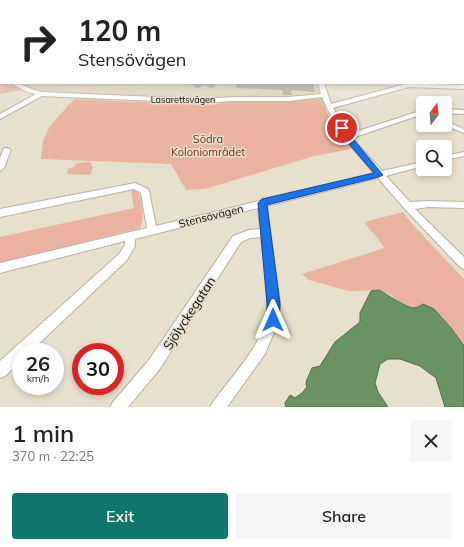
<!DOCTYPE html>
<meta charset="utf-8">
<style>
:root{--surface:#fff;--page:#f6f6f6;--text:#222;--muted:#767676;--accent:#0f766e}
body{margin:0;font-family:Mulish,sans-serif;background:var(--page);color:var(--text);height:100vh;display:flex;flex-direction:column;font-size:15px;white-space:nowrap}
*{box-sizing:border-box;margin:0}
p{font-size:13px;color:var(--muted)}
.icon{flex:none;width:22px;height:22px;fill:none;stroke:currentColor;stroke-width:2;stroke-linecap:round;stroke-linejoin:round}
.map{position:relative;height:407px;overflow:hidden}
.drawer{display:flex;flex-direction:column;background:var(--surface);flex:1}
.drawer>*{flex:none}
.hud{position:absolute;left:0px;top:0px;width:464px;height:84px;box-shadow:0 2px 6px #0003;background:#fff;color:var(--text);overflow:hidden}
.needle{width:26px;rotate:16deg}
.tools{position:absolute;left:416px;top:96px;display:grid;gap:8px}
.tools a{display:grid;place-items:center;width:36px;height:36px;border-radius:4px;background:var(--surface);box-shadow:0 2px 6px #0003;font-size:20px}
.speed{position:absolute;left:12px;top:343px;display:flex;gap:8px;font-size:20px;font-weight:700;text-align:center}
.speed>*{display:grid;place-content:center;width:52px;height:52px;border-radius:50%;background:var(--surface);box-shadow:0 2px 6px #0003;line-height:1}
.speed small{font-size:10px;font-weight:400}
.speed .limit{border:6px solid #d22;background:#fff;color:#111}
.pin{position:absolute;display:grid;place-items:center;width:34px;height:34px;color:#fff;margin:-17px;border:2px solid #fff;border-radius:50%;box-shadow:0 1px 4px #0007}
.me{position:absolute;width:44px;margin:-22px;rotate:0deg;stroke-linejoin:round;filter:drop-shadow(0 0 3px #0008)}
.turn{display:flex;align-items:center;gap:14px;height:84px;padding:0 12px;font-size:18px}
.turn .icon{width:52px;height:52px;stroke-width:2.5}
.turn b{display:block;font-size:28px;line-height:34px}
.round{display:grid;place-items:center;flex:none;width:42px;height:42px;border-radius:4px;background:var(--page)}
.headline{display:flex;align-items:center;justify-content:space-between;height:68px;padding:0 12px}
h1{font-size:24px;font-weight:600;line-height:30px}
.button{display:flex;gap:8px;margin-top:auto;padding:8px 12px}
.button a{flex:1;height:46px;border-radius:4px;background:var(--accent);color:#fff;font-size:16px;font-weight:600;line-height:46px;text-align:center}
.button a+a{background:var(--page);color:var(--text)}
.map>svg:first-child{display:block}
.built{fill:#ddd3ba}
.green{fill:#eab3a0}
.water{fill:#699361;stroke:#4f6c47}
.building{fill:#a8ac9a}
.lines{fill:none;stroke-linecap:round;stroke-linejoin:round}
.minor-casing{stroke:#b6b09e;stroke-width:2}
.minor{fill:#fff;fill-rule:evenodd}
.route{fill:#1a73e8;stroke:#114b97}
.labels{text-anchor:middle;stroke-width:3;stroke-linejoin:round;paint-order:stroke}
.far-street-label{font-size:9px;fill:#121009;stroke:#e6e0cd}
.park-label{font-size:11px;fill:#782a07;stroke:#e6e0cd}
.street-label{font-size:11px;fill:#121009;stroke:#e6e0cd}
.near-street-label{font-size:13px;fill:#121009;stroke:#e6e0cd}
</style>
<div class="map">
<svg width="464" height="407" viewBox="0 0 464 407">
<rect width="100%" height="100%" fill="#e6e0cd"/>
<!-- built -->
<path class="built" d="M7 83H317L321 98 298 102 235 101 209 104 81 99 40 96 14 87Z"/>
<!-- green -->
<path class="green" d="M0 78 1 83H11L23 90 0 94Z
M322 98 330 120 352 149 314 156 205 189 186 190 171 164 41 159 43 140 50 126 74 99 209 105 235 101 285 102Z
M90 162 93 168 90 175 67 174 68 169 74 167 77 163Z
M131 190 138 191C142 204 145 216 140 228L0 263V237L134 208Z
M403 212 412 224 464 279V346L451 328 434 309 408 308 391 295 379 290 349 291 309 280 302 274 385 248 364 222Z"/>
<!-- water -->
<path class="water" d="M379 290C386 294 409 309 414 308 417 308 420 306 423 304L434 309 451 328 464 346V407H445L436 378 420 366 400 359H388L380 364 375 383 378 392 388 407H286L285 403 290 395 295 398 302 393 307 387 306 382 312 368 320 366 335 342 360 322V313L371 291Z"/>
<!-- building -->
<path class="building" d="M189 83H216L214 87 211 88 205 85 197 88Z
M237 83H313L315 92 293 90 291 91 292 95H283L282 90 236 88Z"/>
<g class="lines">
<defs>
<path id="minor" d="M463 68H464V71H463Z
M0 72 1 73V77L0 76Z
M11 83C22 83 31 90 41 92L202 99 233 97H289L321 94 318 83H324L331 104 409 83 464 85V89L409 87 333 108 349 134 423 110V114L352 138 382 171 423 162V166L386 176 410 202 428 201 464 202V208L428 207 415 209 464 257V269L460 267 404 208 378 178 267 206 280 304 279 320 265 354 227 407H210L213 402C230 379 259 347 267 320 272 303 263 257 261 237L250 238 241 242 159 370 128 407H110L113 402 149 360 233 236 249 230 260 229 258 208 135 239V246L127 260 30 352H21V361L5 376 0 378V361L119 254 125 245V241L0 273V263L147 228 141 193 134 189 0 217V209L135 183 148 189 149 191 156 226 374 173C353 150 334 126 322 97L289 101H233L202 103 42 96 0 119V114L36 94 27 92Z
M445 109 464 110V114L445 113Z
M445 121 464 129V133L444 125Z
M4 148H7L11 150 4 168 0 171V158Z
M464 152V156L445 160V156Z"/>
</defs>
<!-- minor casing -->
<use href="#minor" class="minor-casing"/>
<!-- minor -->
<use href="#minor" class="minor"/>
</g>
<!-- sky -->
<linearGradient id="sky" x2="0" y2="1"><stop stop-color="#75a7b2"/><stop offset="0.47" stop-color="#f4f1e8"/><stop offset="1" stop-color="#f4f1e8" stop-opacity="0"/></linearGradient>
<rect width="464" height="107" fill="url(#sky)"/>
<!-- route -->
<path class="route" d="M339 127H344L354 140 383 175 379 177 267 205 280 304 279 320 278 325 273 327 269 325 267 320V304L258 203 262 199 374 173 348 143 338 128Z"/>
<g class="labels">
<!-- far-street labels -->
<g class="far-street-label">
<text x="183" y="103">Lasarettsvägen</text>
</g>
<!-- park labels -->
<g class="park-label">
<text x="208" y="143">Södra<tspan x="208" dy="13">Koloniområdet</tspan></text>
</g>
<!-- street labels -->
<g class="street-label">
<text transform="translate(211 216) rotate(-14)" y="4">Stensövägen</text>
</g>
<!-- near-street labels -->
<g class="near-street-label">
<text transform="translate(189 313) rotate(-57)" y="5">Sjölyckegatan</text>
</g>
</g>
</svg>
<div class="tools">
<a><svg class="needle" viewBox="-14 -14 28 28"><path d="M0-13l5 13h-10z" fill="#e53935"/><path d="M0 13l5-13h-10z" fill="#767676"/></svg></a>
<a><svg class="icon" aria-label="search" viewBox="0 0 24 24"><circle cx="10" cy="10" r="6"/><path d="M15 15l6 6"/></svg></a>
</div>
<div class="speed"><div>26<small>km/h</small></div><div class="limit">30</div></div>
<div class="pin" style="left:342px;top:128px;background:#d93025"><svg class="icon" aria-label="arrive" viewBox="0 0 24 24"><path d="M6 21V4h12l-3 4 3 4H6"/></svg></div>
<svg class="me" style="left:273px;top:320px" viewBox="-20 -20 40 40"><path d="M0-17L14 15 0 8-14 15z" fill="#1a73e8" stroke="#fff" stroke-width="4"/></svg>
<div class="hud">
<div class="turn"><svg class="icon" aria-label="right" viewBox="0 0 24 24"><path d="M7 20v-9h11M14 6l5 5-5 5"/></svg><div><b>120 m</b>Stensövägen</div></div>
</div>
</div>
<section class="drawer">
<div class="headline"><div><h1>1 min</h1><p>370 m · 22:25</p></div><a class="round"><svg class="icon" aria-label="close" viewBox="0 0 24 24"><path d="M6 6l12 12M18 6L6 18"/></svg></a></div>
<div class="button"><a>Exit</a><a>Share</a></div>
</section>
